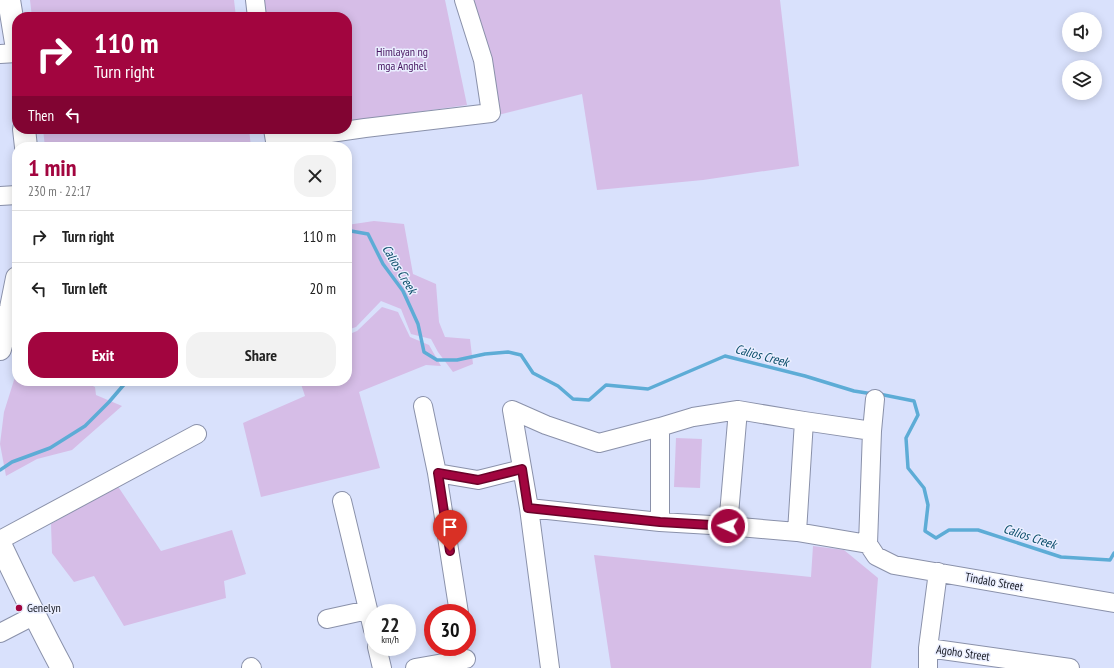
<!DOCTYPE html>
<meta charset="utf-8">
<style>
:root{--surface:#fff;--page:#f2f2f2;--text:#222;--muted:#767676;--line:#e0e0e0;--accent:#a2053f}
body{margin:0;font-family:"PT Sans Narrow",sans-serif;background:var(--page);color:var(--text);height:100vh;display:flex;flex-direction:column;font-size:15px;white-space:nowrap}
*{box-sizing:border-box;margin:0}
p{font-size:13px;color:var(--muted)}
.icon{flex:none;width:22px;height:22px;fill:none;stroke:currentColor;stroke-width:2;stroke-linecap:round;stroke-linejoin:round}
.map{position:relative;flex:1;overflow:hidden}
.panel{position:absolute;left:12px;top:142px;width:340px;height:244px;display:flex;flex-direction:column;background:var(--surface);border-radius:16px;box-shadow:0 2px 10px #0003}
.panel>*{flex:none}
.top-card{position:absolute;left:12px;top:12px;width:340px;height:122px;border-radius:16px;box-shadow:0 2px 10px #0003;background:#a2053f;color:#fff;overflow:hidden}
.tools{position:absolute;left:1062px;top:12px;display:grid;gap:8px}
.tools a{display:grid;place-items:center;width:40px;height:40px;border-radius:50%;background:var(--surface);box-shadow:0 2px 10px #0003;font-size:20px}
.speed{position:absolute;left:364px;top:604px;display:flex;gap:8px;font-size:20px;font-weight:700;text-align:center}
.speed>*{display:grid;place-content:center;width:52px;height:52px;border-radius:50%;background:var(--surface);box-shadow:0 2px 10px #0003;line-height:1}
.speed small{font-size:10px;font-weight:400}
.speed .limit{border:6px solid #d22;background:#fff;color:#111}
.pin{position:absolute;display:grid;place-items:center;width:34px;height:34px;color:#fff;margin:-41px -17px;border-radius:50% 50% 50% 0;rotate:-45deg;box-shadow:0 0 4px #0007}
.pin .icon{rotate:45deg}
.me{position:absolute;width:44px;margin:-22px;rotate:273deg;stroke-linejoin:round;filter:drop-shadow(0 0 3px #0008)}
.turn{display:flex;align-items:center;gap:14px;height:84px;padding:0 16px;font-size:18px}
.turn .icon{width:52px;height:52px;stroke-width:2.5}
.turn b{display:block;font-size:28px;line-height:34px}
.then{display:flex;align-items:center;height:38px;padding:0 16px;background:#0003;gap:8px;font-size:15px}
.round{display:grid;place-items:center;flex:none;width:42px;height:42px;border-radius:16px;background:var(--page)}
.headline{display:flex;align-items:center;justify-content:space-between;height:68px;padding:0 16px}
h1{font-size:24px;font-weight:800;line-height:30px;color:var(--accent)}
.primary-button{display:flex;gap:8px;margin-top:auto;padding:8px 16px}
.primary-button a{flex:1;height:46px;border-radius:16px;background:var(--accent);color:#fff;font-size:16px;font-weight:800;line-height:46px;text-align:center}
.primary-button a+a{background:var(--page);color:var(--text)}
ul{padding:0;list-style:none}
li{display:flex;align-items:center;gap:12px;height:52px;padding:0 16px;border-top:1px solid var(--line)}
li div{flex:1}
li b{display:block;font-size:15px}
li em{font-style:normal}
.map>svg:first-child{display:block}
.green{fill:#d6bde7}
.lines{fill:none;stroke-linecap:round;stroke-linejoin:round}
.stream{stroke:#5dacd6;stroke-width:3.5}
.minor-casing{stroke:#8a91aa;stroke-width:20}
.major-casing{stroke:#8a91aa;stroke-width:24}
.minor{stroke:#fff;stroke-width:18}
.major{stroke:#fff;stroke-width:22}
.route-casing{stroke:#690329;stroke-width:10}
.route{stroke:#a2053f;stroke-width:7}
.poi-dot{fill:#a2053f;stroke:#eaeeff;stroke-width:1.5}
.labels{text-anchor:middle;stroke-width:3;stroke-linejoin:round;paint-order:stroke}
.park-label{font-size:12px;fill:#471560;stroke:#eaeeff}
.street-label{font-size:12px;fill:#141720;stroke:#eaeeff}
.poi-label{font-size:12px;fill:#141720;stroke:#eaeeff;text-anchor:start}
.water-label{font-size:13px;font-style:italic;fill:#0b4d6a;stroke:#eaeeff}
</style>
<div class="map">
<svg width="1114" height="668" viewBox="0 0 1114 668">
<rect width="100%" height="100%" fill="#d9e1fc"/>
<!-- green -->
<path class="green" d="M30 0H234L236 17H32Z
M251 0H445L467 105 347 122V17H253Z
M473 0H780L799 166 703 180 597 190 582 94 498 115 488 45Z
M43 129H249L251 147H45Z
M374 221 404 224 413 274 436 284 439 322 445 337 470 339 473 364 453 372 438 352 431 339 411 334 401 309 381 301 356 327 347 330V225Z
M382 307 398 312 410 337 429 345 441 366 426 365 359 392 380 468 261 497 243 423 305 396 300 381H347V335L357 331Z
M15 377H17V381H86L88 384 95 387 96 395 122 406 72 450 37 459 6 476 0 444 4 412Z
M676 438 702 439 700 488 674 487Z
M117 485 161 551 232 530 246 574 224 581 226 598 124 626 94 576 74 582 52 553 51 524Z
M813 546 844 550 878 578 871 668H611L594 555 811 577Z"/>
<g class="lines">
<!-- stream -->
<path class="stream" d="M347 232 351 231 368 234 383 264 403 291 418 324 424 352 437 360H457L485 354 508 352 521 355 533 373 558 386 573 399 589 400 606 385 648 389 725 356 805 376 854 391 873 394
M879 394 914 401 918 415 906 438 908 468 924 488 928 505 925 531 936 538 949 530H978L1061 557 1110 560 1114 553
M0 470 12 462 50 448 85 426 109 402 127 381"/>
<defs>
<path id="minor" d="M255 0 257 17
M0 54 17 53
M273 129 275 141 365 128 491 113 483 60 464 0
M0 196 17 195
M875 399 872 431 868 544 876 556 894 565 1114 603
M423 406 437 473 459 613
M512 410 546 425 599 443 660 427 693 417 738 410 804 421 872 431
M512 410 529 508 550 668
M660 427V522
M437 473 478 480 522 469
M342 501 373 630
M529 508 660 522 728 526 797 532 868 544
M728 526 738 410
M797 532 804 421
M0 540 197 434
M327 619 368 610
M0 633 35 615
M377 647 382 668
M928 648 1070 668
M251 667 252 668
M415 668 466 659
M928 668V648L938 572"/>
<path id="major" d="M9 0 17 49
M24 129 26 147
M0 349 11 308 17 278
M0 544C20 586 40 627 62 668"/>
</defs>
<!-- minor casing -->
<use href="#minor" class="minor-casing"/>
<!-- major casing -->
<use href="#major" class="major-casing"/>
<!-- minor -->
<use href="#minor" class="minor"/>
<!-- major -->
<use href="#major" class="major"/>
</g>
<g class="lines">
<defs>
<path id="route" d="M450 551 438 473 478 480 522 469 528 508 660 522 728 526"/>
</defs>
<!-- route casing -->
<use href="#route" class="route-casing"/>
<!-- route -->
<use href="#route" class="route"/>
</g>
<!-- markers -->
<circle class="poi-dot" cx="19" cy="608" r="4"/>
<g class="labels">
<!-- park labels -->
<g class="park-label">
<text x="402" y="56">Himlayan ng<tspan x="402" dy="14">mga Anghel</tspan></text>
</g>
<!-- street labels -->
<g class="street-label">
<text transform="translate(994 582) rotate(10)" y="4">Tindalo Street</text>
<text transform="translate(963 653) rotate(8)" y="4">Agoho Street</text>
</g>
<!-- poi labels -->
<g class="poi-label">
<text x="27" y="612">Genelyn</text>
</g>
<!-- water labels -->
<g class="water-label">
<text transform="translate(400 269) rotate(59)" y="5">Calios Creek</text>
<text transform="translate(762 355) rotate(15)" y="5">Calios Creek</text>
<text transform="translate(1030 536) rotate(18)" y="5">Calios Creek</text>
</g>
</g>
</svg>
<div class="tools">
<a><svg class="icon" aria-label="sound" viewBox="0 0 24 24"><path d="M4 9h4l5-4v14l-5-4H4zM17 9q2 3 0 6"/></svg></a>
<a><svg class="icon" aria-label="layers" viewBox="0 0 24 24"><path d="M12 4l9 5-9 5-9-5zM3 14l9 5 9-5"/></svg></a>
</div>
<div class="speed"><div>22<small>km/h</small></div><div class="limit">30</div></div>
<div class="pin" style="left:450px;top:551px;background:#d93025"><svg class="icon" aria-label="arrive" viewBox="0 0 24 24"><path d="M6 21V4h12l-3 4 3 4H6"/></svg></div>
<svg class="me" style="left:728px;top:526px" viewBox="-20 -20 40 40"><circle r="17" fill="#a2053f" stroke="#fff" stroke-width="3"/><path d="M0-11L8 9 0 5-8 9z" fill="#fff"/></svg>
<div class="top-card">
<div class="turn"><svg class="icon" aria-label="right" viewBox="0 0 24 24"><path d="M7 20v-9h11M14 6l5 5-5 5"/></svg><div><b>110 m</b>Turn right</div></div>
<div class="then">Then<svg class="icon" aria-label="left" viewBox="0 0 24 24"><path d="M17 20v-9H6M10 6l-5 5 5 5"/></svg></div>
</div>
<section class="panel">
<div class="headline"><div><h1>1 min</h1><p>230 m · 22:17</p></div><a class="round"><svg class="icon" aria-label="close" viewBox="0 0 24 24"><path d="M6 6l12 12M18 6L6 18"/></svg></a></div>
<ul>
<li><svg class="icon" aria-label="right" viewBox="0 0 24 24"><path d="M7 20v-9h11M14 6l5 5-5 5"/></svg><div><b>Turn right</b></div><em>110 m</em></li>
<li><svg class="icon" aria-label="left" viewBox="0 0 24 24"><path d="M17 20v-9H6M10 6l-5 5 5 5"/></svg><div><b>Turn left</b></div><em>20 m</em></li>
</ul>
<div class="primary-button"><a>Exit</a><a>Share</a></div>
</section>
</div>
